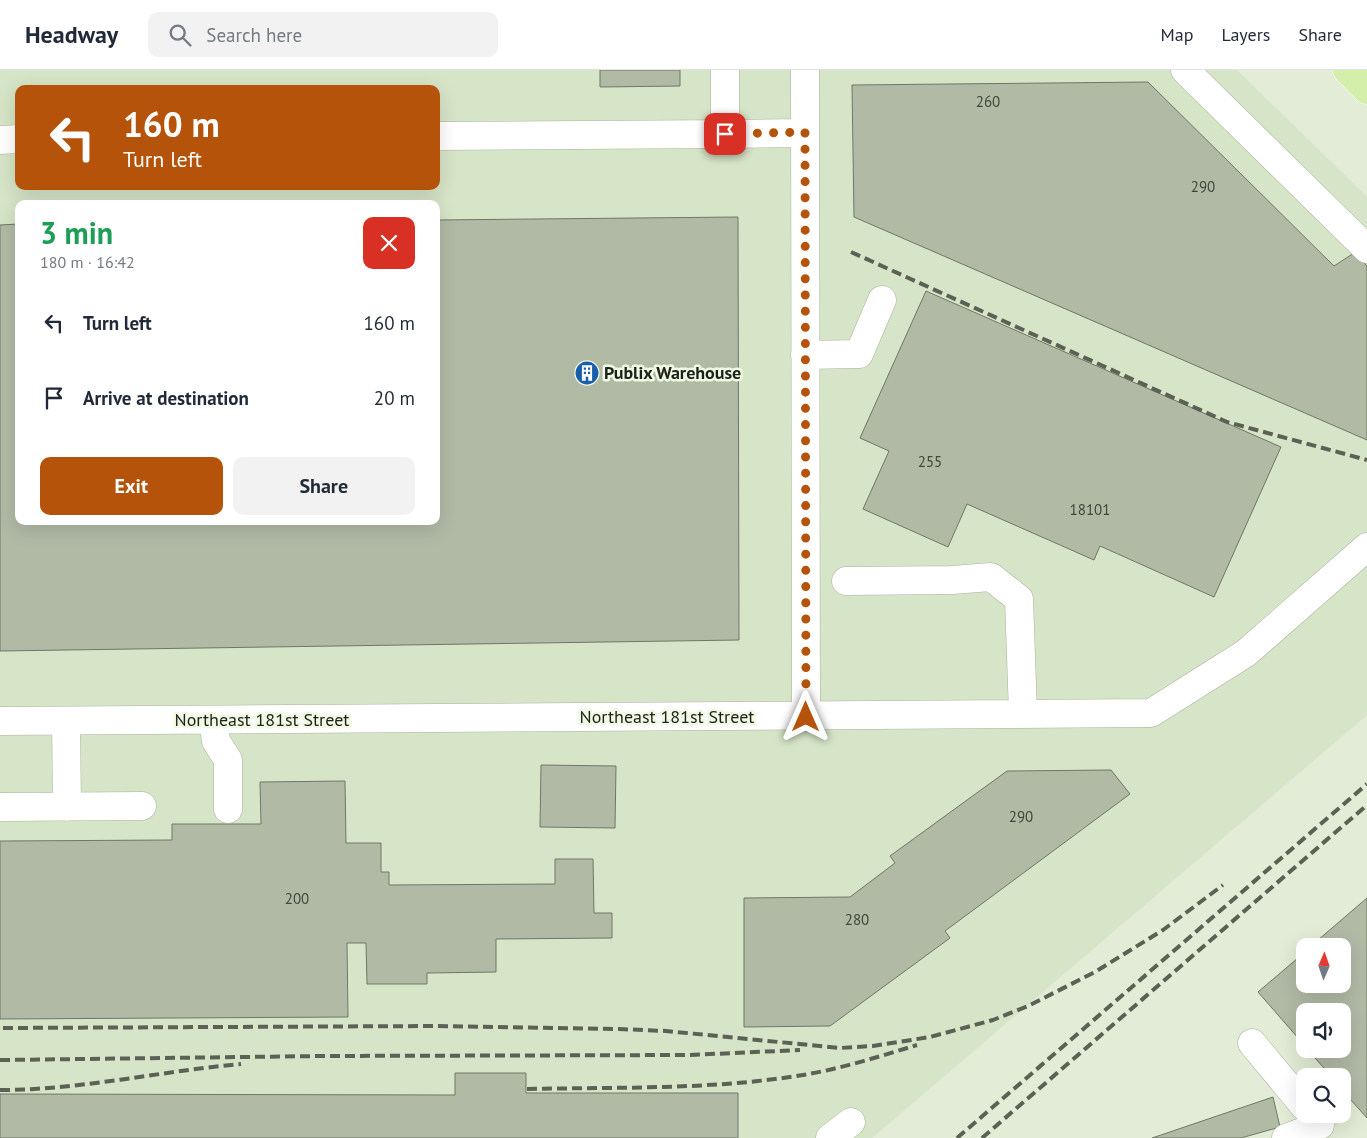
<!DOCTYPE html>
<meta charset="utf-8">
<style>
:root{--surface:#fff;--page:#f2f2f3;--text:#1f2937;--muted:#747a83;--line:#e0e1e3;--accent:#b45309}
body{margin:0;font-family:"PT Sans",sans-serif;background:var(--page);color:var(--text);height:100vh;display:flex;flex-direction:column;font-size:19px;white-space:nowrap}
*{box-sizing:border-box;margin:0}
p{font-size:16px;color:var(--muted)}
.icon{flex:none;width:28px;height:28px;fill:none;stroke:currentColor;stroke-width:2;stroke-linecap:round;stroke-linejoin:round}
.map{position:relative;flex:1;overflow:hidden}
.details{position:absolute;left:15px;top:130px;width:425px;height:325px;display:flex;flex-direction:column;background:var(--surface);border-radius:10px;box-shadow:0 5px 20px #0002}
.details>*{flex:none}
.guide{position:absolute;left:15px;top:15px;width:425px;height:105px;border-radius:10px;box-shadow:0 5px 20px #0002;background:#b45309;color:#fff;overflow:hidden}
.needle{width:32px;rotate:2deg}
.fabs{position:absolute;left:1296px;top:868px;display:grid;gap:10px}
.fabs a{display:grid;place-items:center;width:55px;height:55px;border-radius:10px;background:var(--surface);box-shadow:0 5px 20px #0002;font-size:25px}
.pin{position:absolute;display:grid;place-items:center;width:42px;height:42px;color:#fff;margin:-21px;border-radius:10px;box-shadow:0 2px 8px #0006}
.me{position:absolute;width:55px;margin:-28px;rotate:0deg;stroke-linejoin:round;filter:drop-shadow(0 0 4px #0008)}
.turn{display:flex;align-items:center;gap:18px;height:105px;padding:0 25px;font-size:22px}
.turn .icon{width:65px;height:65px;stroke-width:2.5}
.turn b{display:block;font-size:35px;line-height:42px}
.round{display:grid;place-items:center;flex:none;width:52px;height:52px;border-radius:10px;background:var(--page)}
.head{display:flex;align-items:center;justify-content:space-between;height:85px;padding:0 25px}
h1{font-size:30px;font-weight:700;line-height:38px;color:#1e9e55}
.cta{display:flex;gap:10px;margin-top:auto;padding:10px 25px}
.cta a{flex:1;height:58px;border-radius:10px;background:var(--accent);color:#fff;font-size:20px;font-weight:700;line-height:58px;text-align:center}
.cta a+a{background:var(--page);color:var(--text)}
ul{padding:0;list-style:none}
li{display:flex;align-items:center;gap:15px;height:75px;padding:0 25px}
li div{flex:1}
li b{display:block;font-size:19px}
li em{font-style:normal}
header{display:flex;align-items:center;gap:30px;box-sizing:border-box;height:70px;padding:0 25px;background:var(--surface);border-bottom:1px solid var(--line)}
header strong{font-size:24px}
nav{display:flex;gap:28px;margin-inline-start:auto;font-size:18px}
.search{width:350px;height:45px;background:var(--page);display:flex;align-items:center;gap:12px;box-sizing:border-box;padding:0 18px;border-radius:10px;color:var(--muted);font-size:19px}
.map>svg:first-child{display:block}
.built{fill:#d6e4c7;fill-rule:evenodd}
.building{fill:#b0baa5;stroke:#6f7864}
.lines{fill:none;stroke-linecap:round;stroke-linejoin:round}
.minor-casing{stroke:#a9b39e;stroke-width:29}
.major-casing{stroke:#fff;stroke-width:29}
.minor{stroke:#fff;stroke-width:28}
.major{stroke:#d3efaa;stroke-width:28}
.rail{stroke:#5c6155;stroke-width:4;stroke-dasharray:10 5;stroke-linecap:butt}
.route{stroke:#b45309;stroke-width:9;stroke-dasharray:0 16.2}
.labels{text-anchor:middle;stroke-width:5;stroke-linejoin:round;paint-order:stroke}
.number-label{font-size:15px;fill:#42473c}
.poi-label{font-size:18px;font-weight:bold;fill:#1d2119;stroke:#eff9e3;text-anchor:start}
.street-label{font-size:18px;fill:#1d2119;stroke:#eff9e3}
</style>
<header>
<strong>Headway</strong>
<div class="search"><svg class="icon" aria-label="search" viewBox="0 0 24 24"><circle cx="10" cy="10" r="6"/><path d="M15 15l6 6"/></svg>Search here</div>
<nav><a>Map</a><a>Layers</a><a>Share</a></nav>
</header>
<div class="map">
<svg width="1367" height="1068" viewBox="0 0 1367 1068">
<rect width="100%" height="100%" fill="#e2ecd6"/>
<!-- built -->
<path class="built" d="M0 0H1237L1367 127V645L872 1068H0ZM19 19H436V116H19ZM19 134H436V451H19Z"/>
<!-- building -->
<path class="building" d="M600 0H680V16L600 17Z
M1148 12 1334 196 1354 183 1367 196V370L854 147 852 15Z
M738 147 739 570 0 581V155L19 154V451H436V150Z
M926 221 1281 377 1214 527 1100 476 1094 490 967 434 948 477 863 439 889 381 860 368Z
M541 695 616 696 615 758 540 757Z
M1111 700 1130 724 945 861 950 868 830 956 744 957V828L850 827 895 793 890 786 1007 701Z
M345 711 346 773H381V802H389V815L555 814V789H593L594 843H612V868L496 869V902L427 903V914H367L366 873H347L348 947 0 949V771L172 770V754H261L260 712Z
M1367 828V1048L1342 1020V1006H1331L1307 979H1342V941H1305V976L1258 922 1305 882V914H1342V876H1311Z
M455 1003H526V1023H738V1068H0V1024L455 1025Z
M1273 1027 1280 1057 1241 1068H1152Z"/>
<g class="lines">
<defs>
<path id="minor" d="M725 0V64L805 63
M805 0 806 647
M1185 0 1367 179
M436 66 725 64
M0 70 19 69
M805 285 859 284 882 230
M846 511 952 510 991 507 1019 529 1023 644
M213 650 216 671 228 690V739
M0 651 1151 643 1246 583 1367 477
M66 651 67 737
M0 737 142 736
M1252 973 1305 1037
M830 1068 851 1052
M1286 1068 1320 1055"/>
<path id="major" d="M1347 0 1367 20"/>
</defs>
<!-- minor casing -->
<use href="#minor" class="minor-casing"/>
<!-- major casing -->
<use href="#major" class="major-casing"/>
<!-- minor -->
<use href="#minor" class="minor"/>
<!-- major -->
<use href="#major" class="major"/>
<!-- rail -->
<path class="rail" d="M851 182 1227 352 1367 390
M3 958 437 956 619 959 666 961 840 978 873 976 930 967 993 950 1028 936 1095 902 1163 860 1223 815
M0 990 323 986 690 985 800 980
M527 1019C619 1017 712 1020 803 1005 840 999 881 986 917 975
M0 1020C81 1020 161 1001 241 994
M957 1068 1367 714
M982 1068 1367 735"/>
</g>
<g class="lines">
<!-- route -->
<path class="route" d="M725 64 805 62 806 647"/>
</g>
<!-- icons -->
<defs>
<symbol id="building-disc" viewBox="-11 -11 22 22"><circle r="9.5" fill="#195dad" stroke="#eff9e3"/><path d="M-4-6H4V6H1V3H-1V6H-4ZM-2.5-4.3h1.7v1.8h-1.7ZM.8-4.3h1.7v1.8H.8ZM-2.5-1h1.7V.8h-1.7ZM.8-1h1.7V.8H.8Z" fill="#fff"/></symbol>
</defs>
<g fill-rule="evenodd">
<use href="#building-disc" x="573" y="289" width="28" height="28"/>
</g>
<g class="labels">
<!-- number labels -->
<g class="number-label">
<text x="988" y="37">260</text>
<text x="1203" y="122">290</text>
<text x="930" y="397">255</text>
<text x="1090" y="445">18101</text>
<text x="1021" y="752">290</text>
<text x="297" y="834">200</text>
<text x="857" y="855">280</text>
</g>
<!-- poi labels -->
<g class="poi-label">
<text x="604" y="309">Publix Warehouse</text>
</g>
<!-- street labels -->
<g class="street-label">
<text x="667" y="653">Northeast 181st Street</text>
<text x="262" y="656">Northeast 181st Street</text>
</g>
</g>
</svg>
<div class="fabs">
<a><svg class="needle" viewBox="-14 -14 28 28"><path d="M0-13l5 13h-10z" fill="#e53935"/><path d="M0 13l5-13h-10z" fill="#747a83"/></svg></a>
<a><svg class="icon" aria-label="sound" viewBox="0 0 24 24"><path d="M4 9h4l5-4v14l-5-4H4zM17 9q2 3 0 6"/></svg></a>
<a><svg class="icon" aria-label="search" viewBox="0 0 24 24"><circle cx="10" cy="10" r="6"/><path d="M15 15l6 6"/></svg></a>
</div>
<div class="pin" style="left:725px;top:64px;background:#d93025"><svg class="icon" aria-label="arrive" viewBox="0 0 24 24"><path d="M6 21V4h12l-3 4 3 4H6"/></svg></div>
<svg class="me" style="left:806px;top:647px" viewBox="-20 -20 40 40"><path d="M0-17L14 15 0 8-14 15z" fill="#b45309" stroke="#fff" stroke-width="4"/></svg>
<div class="guide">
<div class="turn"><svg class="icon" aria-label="left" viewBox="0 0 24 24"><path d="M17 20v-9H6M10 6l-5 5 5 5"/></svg><div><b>160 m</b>Turn left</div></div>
</div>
<section class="details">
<div class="head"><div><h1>3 min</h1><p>180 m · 16:42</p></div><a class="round" style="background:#d93025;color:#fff"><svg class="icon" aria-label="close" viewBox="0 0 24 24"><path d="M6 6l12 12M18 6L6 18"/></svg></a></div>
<ul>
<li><svg class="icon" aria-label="left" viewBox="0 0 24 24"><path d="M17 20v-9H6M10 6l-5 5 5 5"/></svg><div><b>Turn left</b></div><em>160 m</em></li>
<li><svg class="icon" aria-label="arrive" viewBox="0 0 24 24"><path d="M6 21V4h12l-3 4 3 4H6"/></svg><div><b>Arrive at destination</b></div><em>20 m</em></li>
</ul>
<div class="cta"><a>Exit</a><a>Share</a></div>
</section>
</div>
